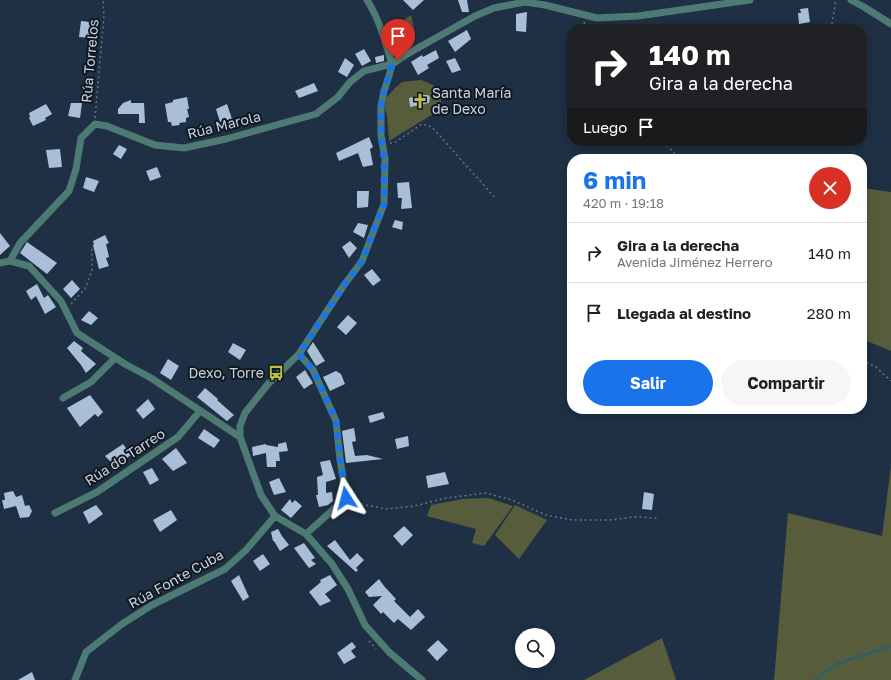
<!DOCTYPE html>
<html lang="es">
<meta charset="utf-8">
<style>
:root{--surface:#fff;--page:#f6f6f6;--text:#202124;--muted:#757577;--line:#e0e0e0;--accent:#1a73e8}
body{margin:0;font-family:"Golos Text",sans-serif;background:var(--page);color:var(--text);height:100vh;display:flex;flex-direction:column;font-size:15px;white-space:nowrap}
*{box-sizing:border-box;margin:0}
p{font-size:13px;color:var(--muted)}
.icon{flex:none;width:22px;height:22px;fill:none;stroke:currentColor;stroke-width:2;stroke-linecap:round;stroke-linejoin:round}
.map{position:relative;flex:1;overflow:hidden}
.details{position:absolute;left:567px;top:154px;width:300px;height:260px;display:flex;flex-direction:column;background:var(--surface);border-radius:16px;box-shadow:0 2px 10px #0003}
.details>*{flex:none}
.guide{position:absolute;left:567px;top:24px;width:300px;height:122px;border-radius:16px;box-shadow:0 2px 10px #0003;background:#202124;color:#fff;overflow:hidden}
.buttons{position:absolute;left:515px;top:628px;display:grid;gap:8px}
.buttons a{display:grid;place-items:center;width:40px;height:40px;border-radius:50%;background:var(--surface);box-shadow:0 2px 10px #0003;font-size:20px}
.pin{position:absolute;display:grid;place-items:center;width:34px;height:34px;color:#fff;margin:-41px -17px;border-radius:50% 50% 50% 0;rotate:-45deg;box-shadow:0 0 4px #0007}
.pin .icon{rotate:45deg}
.me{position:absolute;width:44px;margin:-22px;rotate:351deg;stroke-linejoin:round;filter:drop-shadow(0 0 3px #0008)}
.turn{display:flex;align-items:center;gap:14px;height:84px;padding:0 16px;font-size:18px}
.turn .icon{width:52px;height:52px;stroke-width:2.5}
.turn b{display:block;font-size:28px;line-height:34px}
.then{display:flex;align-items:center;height:38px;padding:0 16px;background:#0003;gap:8px;font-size:15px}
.round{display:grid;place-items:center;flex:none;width:42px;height:42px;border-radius:21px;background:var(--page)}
.headline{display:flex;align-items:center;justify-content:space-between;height:68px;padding:0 16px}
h1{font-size:24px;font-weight:700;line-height:30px;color:var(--accent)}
.action{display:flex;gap:8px;margin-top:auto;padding:8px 16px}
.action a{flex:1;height:46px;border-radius:24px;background:var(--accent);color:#fff;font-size:16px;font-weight:700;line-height:46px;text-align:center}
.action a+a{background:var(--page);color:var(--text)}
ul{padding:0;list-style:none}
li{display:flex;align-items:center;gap:12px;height:60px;padding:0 16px;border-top:1px solid var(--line)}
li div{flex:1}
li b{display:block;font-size:15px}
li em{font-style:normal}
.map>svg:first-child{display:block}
.green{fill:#575d3a}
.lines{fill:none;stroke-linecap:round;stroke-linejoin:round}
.stream{stroke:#2f5e6b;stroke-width:2.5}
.building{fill:#a9bfd8}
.path{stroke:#647384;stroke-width:1.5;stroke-dasharray:2 3;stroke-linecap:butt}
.street{stroke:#4d7a72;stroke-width:7}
.route{stroke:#1a73e8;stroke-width:7;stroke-dasharray:0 12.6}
.labels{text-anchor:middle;stroke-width:4;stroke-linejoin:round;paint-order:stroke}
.street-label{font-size:14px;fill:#c9d4e1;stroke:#101821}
.poi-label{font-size:14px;fill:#c9d4e1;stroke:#101821;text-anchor:start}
</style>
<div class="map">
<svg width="891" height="680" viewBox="0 0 891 680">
<rect width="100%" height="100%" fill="#1f3044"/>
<!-- green -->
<path class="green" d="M411 15 415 33 398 42 395 41 401 22Z
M421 80 433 85 441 92V102L438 111 389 141 387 115 385 109 386 98 395 88 402 82Z
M862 188 891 192V351L862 339Z
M891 466V680H774L788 513 882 536Z
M488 498 513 506 484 546 472 543 476 529 427 516 431 505 463 499Z
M515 505 547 520 519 559 495 535Z
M662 638 676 680H584Z"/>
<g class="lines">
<!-- stream -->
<path class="stream" d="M814 680 836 664 891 646"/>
</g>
<!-- building -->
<path class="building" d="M403 0H424L413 10Z
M458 0H467L469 12H462Z
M808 8 810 22 799 24 798 13H801L800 9Z
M527 12 526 32 516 31V14Z
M81 21 90 22V38L79 37Z
M467 30 471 39 455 52 448 41Z
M364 49 371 61 362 66 355 54Z
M436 50 439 58 427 65 429 68 418 75 411 62 422 55 423 57Z
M384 55V61L376 63 375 57Z
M345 58 354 65 347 77 338 72Z
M455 58 461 70 452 73 446 61Z
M314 83 318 91 299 98 295 91Z
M424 95H428L430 97 429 103 410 107 409 98Z
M187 97 189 109H187L189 117 186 118V122L179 123 180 125 172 126 171 122H168L165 104 173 102V100Z
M131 100V103H144L145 123H139V114H118V109L123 103Z
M71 103H82L80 118 68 116Z
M46 104 52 114 45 118 46 120 33 126 29 118 30 117 29 113Z
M227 104 232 119 220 122 216 109Z
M369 137 373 147 370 149 373 165 363 167 358 153 339 161 336 153Z
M119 145 127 149 121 159 113 154Z
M60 149 62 167 49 168 46 150Z
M157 167 161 177 150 181 146 171Z
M86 177 99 181 94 192 83 188Z
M409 182 412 208 401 209 402 198H398L397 183Z
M357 191H369L368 207 357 208Z
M395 220 403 222 402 230 392 227Z
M358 223 368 225 364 238 353 232Z
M0 233 10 246 0 255Z
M105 235 109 243 106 244 109 257 106 258 109 266 99 269 93 245 94 244 93 241Z
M350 241 357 248 349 258 342 247Z
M27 242 57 263 47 274 20 253Z
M372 269 381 280 373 286 364 275Z
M72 280 80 289 71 298 63 289Z
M37 284 44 298 48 295 56 307 45 314 36 296 31 300 26 291Z
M89 311 98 318 91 325 81 320Z
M348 315 357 323 346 335 337 327Z
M74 341 83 348 81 351 96 364 86 373 81 365 67 348Z
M313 342 325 361 316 366 307 351Z
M233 343 246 350 240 360 228 352Z
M168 359 179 366 171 380 160 373Z
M305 370 313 383 304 389 296 377Z
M336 371 341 374 345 384 330 391 323 377Z
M205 388 218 399 217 400 234 415 227 421 197 397Z
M90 395 103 412 98 417 95 414 80 427 67 408Z
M148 399 155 409 143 419 136 410Z
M383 412 385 418 370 423 368 416Z
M354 428 356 441 352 442 355 456 367 455 383 459 346 463 342 431Z
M204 429 220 440 214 448 198 438Z
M408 436 409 446 397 449 395 439Z
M286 442 288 451 279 452 280 461H276V467H267L266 453 253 456 252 447 266 444V445L278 447V444Z
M123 444 131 455 115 466 105 456Z
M176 448 187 463 173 471 162 459Z
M330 460 336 479 326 482V493L332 492 333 501 328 505 319 507 316 495H318L317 477 323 475 320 462Z
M152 468 159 480 150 485 143 472Z
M445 472 449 484 428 488 426 476Z
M279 478 286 492 274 495 269 482Z
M13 491 16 497 22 495 25 506 29 505 32 511 29 517 20 518 16 506 4 509 2 500H5L4 493Z
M644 492 654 494 652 510 642 509Z
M290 499 292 503 295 500 302 506 291 518 281 510Z
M96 505 103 514 89 524 83 512Z
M171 510 177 520 160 532 153 520Z
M404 526 413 535 402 546 393 536Z
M278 529 282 536 289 545 280 551 274 541H273L271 532Z
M335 540 350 560 357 553 364 560 356 568 358 570 356 572 327 546Z
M304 543 315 558 311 560 316 564 309 568 294 548Z
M263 554 270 564 260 571 253 561Z
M239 575 249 597 243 601 231 581Z
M330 575 337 585 325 594 331 601 320 606 309 592 321 582 320 580Z
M379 579 384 586 396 599 394 601 410 617 418 609 425 617 411 630 398 619 394 623 383 612 381 614 373 605 382 596 369 597 365 592Z
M438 640 448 650 437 661 427 650Z
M352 642 356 647 351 651 356 657 344 664 337 653Z
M32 672 35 680H18Z"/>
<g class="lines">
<!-- path -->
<path class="path" d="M584 22 587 29
M831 29 836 0
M95 118 104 16 103 0
M664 141 679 159
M390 143H394L422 124 432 127 496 199
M71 304 85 289 92 270V247
M862 360 876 367 891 381
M352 500 365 505 387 509 414 506 446 498 486 493 512 500 546 515 573 520H610L634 517 657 518
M369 641 376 649"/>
<!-- street -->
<path class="street" d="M851 0 864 7 891 24
M10 261 20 243 69 191 76 169 81 138 95 124 107 126 155 145 184 148 226 139 316 114 338 97 350 82 364 71 392 64C385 42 380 20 367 0
M0 263 10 261 29 266 61 301 77 333 125 364 151 378 240 437
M299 354 313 370 336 421 340 459 346 498 306 534
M63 398 91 382 115 358
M55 513 97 492 178 437 200 411
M75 680 86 652 122 624 152 605 225 569 246 550 275 516
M422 680 389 652 365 625 348 589 332 564 306 534 275 516 261 495 240 437V426L245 413 268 384 299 354 344 285 362 261 384 204 385 159 381 135V106L384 91 389 76 392 64 409 53 475 16 494 8 525 2 545 5 597 18 638 16 750 0"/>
</g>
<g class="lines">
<!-- route -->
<path class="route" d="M346 498 340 459 336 420 313 370 299 354 344 285 362 261 384 204V159L381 134V106L384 91 389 76 392 64 398 60"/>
</g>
<!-- icons -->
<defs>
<symbol id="church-bare" viewBox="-9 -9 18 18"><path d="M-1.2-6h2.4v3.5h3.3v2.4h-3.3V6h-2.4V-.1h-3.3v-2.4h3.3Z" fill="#c1be40" stroke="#101821" stroke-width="2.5" paint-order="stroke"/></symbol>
<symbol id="bus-bare" viewBox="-9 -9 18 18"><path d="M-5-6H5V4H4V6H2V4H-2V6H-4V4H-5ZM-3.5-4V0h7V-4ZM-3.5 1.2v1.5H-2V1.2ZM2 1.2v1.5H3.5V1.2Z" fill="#c1be40" stroke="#101821" stroke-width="2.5" paint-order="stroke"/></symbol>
</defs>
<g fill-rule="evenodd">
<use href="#church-bare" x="409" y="90" width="22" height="22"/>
<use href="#bus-bare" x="265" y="362" width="22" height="22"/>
</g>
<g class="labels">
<!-- street labels -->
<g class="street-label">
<text transform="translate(90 61) rotate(-85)" y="5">Rúa Torrelos</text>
<text transform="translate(224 125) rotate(-14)" y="5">Rúa Marola</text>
<text transform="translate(125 457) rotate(-33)" y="5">Rúa do Tarreo</text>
<text transform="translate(176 579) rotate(-29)" y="5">Rúa Fonte Cuba</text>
</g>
<!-- poi labels -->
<g class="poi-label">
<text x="432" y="98">Santa María<tspan x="432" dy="16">de Dexo</tspan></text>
<text x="264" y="378" text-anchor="end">Dexo, Torre</text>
</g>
</g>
</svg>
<div class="buttons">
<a><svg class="icon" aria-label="search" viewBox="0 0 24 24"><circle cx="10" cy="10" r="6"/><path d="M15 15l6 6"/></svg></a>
</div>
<div class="pin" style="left:398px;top:60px;background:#d93025"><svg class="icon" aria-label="arrive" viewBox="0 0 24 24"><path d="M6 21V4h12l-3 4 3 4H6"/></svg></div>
<svg class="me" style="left:346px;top:498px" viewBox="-20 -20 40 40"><path d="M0-17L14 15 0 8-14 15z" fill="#1a73e8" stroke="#fff" stroke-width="4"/></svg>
<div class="guide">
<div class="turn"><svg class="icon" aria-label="right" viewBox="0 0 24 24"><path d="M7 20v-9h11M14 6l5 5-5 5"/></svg><div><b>140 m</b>Gira a la derecha</div></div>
<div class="then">Luego<svg class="icon" aria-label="arrive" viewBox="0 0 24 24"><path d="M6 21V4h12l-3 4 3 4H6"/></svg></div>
</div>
<section class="details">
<div class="headline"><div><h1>6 min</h1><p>420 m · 19:18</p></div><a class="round" style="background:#d93025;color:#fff"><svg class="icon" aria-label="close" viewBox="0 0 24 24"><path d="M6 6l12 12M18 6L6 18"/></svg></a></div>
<ul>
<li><svg class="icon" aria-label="right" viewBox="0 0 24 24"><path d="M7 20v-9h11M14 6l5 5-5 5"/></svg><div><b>Gira a la derecha</b><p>Avenida Jiménez Herrero</p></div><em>140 m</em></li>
<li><svg class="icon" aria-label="arrive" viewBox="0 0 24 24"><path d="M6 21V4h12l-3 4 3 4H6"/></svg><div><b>Llegada al destino</b></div><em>280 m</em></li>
</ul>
<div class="action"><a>Salir</a><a>Compartir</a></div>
</section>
</div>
